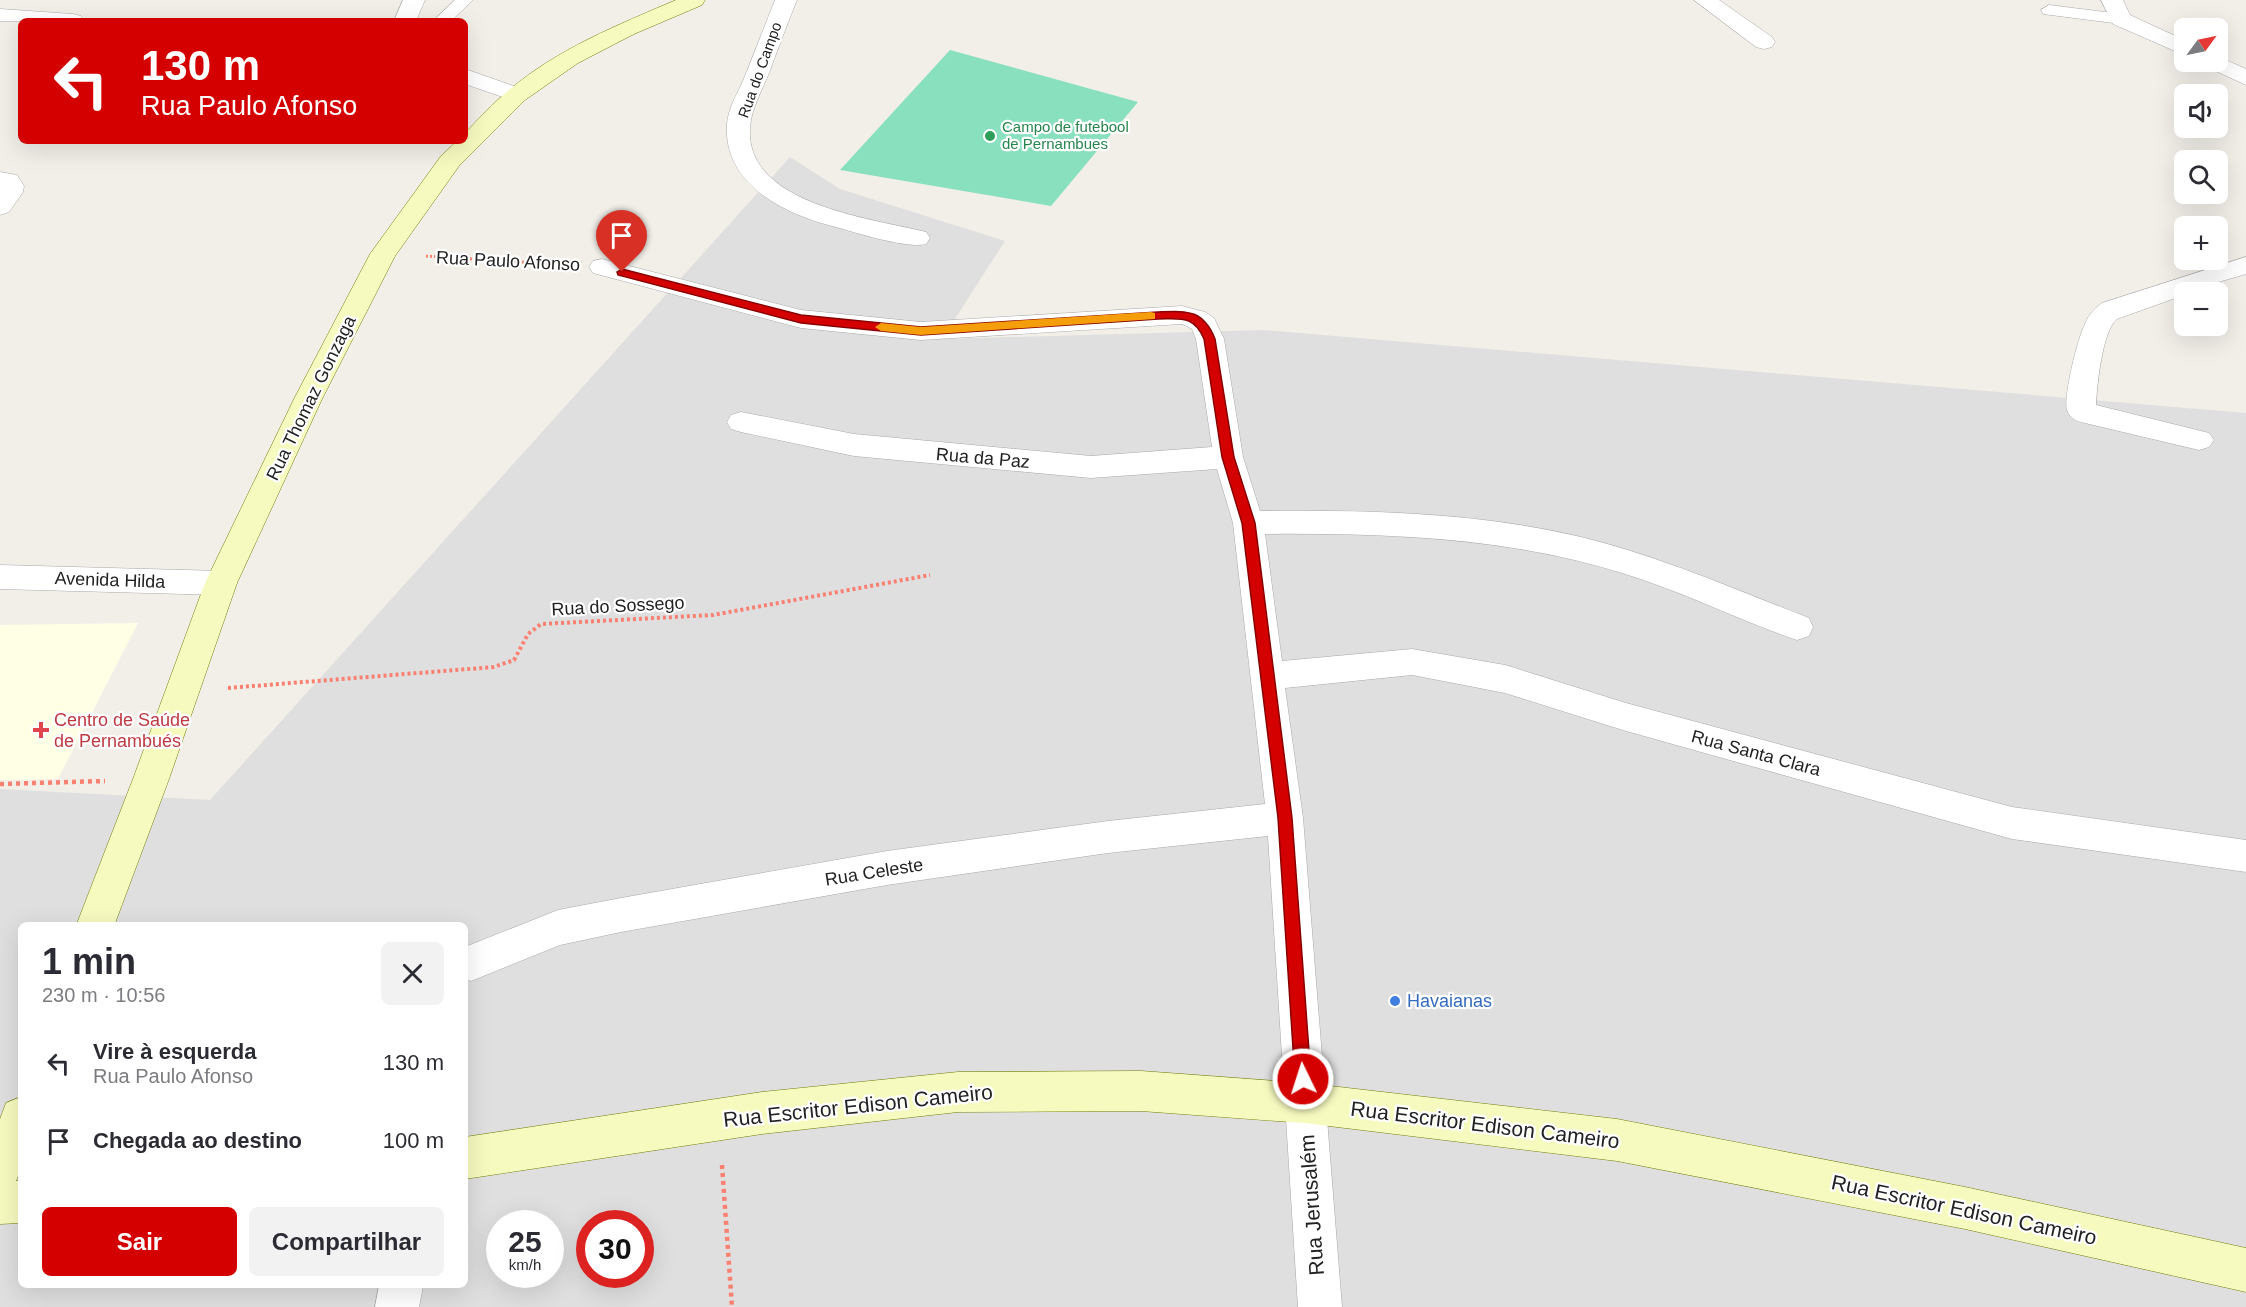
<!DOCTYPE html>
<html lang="pt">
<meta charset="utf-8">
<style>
:root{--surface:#fff;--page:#f2f2f3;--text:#2b2b33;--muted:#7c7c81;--accent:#d40000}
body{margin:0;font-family:Arial,sans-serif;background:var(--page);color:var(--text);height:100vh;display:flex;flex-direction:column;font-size:22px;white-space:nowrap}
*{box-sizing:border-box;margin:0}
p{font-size:20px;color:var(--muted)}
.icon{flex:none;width:33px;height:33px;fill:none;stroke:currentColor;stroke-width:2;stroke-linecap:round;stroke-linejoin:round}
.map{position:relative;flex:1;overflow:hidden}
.panel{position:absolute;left:18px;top:922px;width:450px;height:366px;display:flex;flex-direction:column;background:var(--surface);border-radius:9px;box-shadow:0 6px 24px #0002}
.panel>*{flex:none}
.guide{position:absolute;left:18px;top:18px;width:450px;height:126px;border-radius:9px;box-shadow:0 6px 24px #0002;background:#d40000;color:#fff;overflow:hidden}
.needle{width:39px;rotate:57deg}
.fabs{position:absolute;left:2174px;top:18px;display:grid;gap:12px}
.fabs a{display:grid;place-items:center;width:54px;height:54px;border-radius:9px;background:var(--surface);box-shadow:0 6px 24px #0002;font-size:30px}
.speed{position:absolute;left:486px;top:1210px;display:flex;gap:12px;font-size:30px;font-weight:700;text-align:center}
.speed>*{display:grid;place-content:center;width:78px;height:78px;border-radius:50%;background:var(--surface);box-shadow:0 6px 24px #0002;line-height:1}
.speed small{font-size:15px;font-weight:400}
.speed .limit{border:9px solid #d22;background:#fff;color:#111}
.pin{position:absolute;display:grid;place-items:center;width:51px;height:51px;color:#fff;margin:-62px -26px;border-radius:50% 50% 50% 0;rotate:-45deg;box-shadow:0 0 6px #0007}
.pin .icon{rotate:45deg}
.me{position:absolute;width:66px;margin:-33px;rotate:356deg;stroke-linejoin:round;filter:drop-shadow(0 0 4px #0008)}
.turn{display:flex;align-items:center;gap:21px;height:126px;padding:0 24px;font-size:27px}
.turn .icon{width:78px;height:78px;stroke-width:2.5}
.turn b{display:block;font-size:42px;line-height:51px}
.round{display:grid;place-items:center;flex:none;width:63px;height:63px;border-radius:9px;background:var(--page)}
.headline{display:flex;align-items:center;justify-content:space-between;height:102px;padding:0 24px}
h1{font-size:36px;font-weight:700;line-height:45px}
.primary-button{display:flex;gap:12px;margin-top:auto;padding:12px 24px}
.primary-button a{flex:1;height:69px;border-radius:9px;background:var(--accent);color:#fff;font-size:24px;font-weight:700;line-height:69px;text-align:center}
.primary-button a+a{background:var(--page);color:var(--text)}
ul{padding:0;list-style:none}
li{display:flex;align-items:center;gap:18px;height:78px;padding:0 24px}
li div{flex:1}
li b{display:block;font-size:22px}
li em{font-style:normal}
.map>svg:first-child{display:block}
.residential{fill:#e0dfdf;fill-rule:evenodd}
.education{fill:#ffffe5}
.pitch{fill:#88e0be}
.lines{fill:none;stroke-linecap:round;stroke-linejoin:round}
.lane-casing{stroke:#a9a9a9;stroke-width:1}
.street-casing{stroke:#a9a9a9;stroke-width:1}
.secondary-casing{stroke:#707d05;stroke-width:1}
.path-far2{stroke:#fa8072;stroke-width:3;stroke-dasharray:2 2;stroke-linecap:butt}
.path-far1{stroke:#fa8072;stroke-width:4;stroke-dasharray:3 3;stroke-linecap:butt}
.path{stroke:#fa8072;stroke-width:4.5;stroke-dasharray:4 4;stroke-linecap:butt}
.lane{fill:#fff;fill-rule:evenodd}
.street{fill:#fff;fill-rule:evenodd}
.secondary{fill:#f7fabf;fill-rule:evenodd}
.route{fill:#d40000;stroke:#8a0000;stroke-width:1.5}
.slow{fill:#f59e0b}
.leisure-dot{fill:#2e9e5b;stroke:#fff;stroke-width:2}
.health-dot{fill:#e0444e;stroke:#fff;stroke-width:2}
.shop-dot{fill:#3f7fe0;stroke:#fff;stroke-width:2}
.labels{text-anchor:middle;stroke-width:4.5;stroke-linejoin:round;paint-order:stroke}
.far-street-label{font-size:15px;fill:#222;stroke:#fff}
.far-leisure-label{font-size:15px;fill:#27864d;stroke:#fff;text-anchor:start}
.street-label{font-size:18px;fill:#222;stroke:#fff}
.health-label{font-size:18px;fill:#be3a42;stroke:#fff;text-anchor:start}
.shop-label{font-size:18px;fill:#366cbe;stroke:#fff;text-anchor:start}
.near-street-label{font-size:21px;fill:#222;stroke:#fff}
</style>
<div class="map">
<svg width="2246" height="1307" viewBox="0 0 2246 1307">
<rect width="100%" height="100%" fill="#f2efe9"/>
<!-- residential -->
<path class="residential" d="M790 157 840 189 1005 241 942 339 1263 330 2246 413V1307H0V789L210 800ZM21 926H465V1286H21ZM500 1224H550V1275H500ZM590 1224H640V1275H590Z"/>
<!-- education -->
<path class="education" d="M138 623 58 779 0 780V625Z"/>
<!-- pitch -->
<path class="pitch" d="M950 50 1138 102 1051 206 840 170Z"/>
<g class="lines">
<defs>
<path id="lane" d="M455 0H473L451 21H433Z
M2049 5 2121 14 2129 19 2121 24 2043 14 2041 10Z"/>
<path id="street" d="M403 0H425L416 21H394Z
M775 0H797C787 24 778 49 769 73 763 88 754 104 751 120 736 204 871 218 926 232L930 238 926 244C906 249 855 232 832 226 783 213 723 184 727 124 728 109 737 94 743 81 754 54 764 27 775 0Z
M1694 0H1719L1772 37 1775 42 1772 47 1764 49 1756 47Z
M2101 0H2123L2130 15 2184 40V55L2113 24Z
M0 9 73 14 81 16 84 21H0Z
M2217 56 2246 69V85L2207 67 2204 62H2217Z
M465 69 525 90 529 95 525 100 517 102 465 84Z
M0 172 17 175 24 186 23 192 9 212 0 215Z
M2246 257V274L2184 292V295L2117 319C2102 331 2097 386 2096 405L2209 433 2214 440 2209 447 2199 450 2085 423C2077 421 2070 419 2067 410 2063 397 2078 337 2085 324 2089 314 2094 309 2102 303Z
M602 259 801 310 921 322 1182 306 1205 312 1214 318 1224 339 1243 457 1260 511C1367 510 1476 512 1581 537 1659 556 1734 589 1809 618L1813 627 1809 636 1797 640C1738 620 1682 591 1622 573 1507 537 1384 533 1265 534L1282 661 1412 649 1505 665 1626 703 2012 807 2246 840V872L2012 839 1626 731 1505 693 1412 675 1285 688 1303 818 1342 1307H1298L1268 836 1108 853 887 885 621 932 560 945 471 981 465 979V947L558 910 621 898 887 851 1108 821 1265 804 1233 523 1217 469 1091 478 854 456 741 432 731 429 727 422 731 415 741 412 854 434 1091 456 1212 447 1196 339 1192 329 1182 324 921 340 801 328 593 273 589 267 593 261Z
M0 565 221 571 232 574 237 583 232 592 221 595 0 589Z
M379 1286H423L419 1307H375Z"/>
<path id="secondary" d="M676 0H705L702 5 634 34 578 63 525 100 459 166 395 256 322 399 237 583 169 779 114 926H76L133 779 205 583 294 399 370 254 441 156 457 141H465V133C479 119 493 103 508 91 557 49 618 25 676 0Z
M1141 1071 1304 1083 1617 1119 1965 1187 2246 1248V1292L1965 1229 1617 1161 1304 1123 1141 1111 958 1112 762 1134 465 1179V1137L762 1092 958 1072Z
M21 1097V1169L16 1181H21V1223L0 1224V1119L6 1103Z"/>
</defs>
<!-- lane casing -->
<use href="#lane" class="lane-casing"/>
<!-- street casing -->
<use href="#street" class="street-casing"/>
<!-- secondary casing -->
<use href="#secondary" class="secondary-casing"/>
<!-- path-far2 -->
<path class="path-far2" d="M426 256 568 265"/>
<!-- path-far1 -->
<path class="path-far1" d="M228 688 494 667 514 660 528 634 541 624 713 615 930 575"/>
<!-- path -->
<path class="path" d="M0 784 105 781
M722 1165 732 1307"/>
<!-- lane -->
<use href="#lane" class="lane"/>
<!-- street -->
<use href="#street" class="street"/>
<!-- secondary -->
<use href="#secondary" class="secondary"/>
</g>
<!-- route -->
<path class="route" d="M622 269 801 315 921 327 1158 312C1187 311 1203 309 1215 339L1234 457 1255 523 1292 818 1311 1079 1309 1085 1303 1087 1297 1085 1295 1079 1278 818 1242 523 1222 457 1204 339C1194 315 1181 319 1158 319L921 335 801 323 618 275 617 272Z"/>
<!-- slow -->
<path class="slow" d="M1151 312 1155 313V319L921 335 881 331 875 327 881 323 921 327Z"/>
<!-- markers -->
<circle class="leisure-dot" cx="990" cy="136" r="6"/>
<path class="health-dot" d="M38 721h6v6h6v6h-6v6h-6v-6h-6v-6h6z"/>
<circle class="shop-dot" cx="1395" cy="1001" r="6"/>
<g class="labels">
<!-- far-street labels -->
<g class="far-street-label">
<text transform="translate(760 70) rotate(-70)" y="5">Rua do Campo</text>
</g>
<!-- far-leisure labels -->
<g class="far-leisure-label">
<text x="1002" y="132">Campo de futebool<tspan x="1002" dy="17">de Pernambues</tspan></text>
</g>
<!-- street labels -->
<g class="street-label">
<text transform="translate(508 261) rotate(3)" y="6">Rua Paulo Afonso</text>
<text transform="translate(311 398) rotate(-64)" y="6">Rua Thomaz Gonzaga</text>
<text transform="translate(983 458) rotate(5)" y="6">Rua da Paz</text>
<text transform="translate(110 580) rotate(2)" y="6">Avenida Hilda</text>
<text transform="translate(618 606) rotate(-3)" y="6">Rua do Sossego</text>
<text transform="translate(1756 753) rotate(15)" y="6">Rua Santa Clara</text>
<text transform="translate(874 872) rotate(-9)" y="6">Rua Celeste</text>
</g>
<!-- health labels -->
<g class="health-label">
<text x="54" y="726">Centro de Saúde<tspan x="54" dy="21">de Pernambués</tspan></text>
</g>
<!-- shop labels -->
<g class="shop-label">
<text x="1407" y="1007">Havaianas</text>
</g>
<!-- near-street labels -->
<g class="near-street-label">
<text transform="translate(858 1106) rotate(-6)" y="7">Rua Escritor Edison Cameiro</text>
<text transform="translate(1485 1125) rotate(7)" y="7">Rua Escritor Edison Cameiro</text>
<text transform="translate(1312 1205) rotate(-94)" y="7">Rua Jerusalém</text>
<text transform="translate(1964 1210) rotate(12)" y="7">Rua Escritor Edison Cameiro</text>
</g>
</g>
</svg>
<div class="fabs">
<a><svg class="needle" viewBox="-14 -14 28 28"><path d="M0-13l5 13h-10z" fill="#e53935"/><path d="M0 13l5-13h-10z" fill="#7c7c81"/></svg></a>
<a><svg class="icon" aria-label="sound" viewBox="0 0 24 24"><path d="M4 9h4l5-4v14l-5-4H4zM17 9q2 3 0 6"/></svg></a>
<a><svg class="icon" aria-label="search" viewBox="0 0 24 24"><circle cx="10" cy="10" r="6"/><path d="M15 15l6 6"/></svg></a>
<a>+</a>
<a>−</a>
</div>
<div class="speed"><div>25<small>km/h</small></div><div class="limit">30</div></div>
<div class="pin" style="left:622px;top:272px;background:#d93025"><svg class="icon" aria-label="arrive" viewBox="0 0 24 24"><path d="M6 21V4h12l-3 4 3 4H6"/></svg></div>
<svg class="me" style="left:1303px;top:1079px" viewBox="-20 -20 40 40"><circle r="17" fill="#d40000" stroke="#fff" stroke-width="3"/><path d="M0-11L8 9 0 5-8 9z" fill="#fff"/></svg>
<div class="guide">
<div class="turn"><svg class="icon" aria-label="left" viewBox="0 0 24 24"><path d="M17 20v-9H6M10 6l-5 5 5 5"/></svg><div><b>130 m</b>Rua Paulo Afonso</div></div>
</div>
<section class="panel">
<div class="headline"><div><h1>1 min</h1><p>230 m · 10:56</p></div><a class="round"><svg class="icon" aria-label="close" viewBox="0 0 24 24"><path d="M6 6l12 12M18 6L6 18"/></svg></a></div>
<ul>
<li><svg class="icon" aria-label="left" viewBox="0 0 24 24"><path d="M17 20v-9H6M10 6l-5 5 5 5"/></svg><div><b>Vire à esquerda</b><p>Rua Paulo Afonso</p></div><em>130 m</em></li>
<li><svg class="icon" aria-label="arrive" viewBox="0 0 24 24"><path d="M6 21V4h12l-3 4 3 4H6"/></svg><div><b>Chegada ao destino</b></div><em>100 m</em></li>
</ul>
<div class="primary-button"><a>Sair</a><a>Compartilhar</a></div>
</section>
</div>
